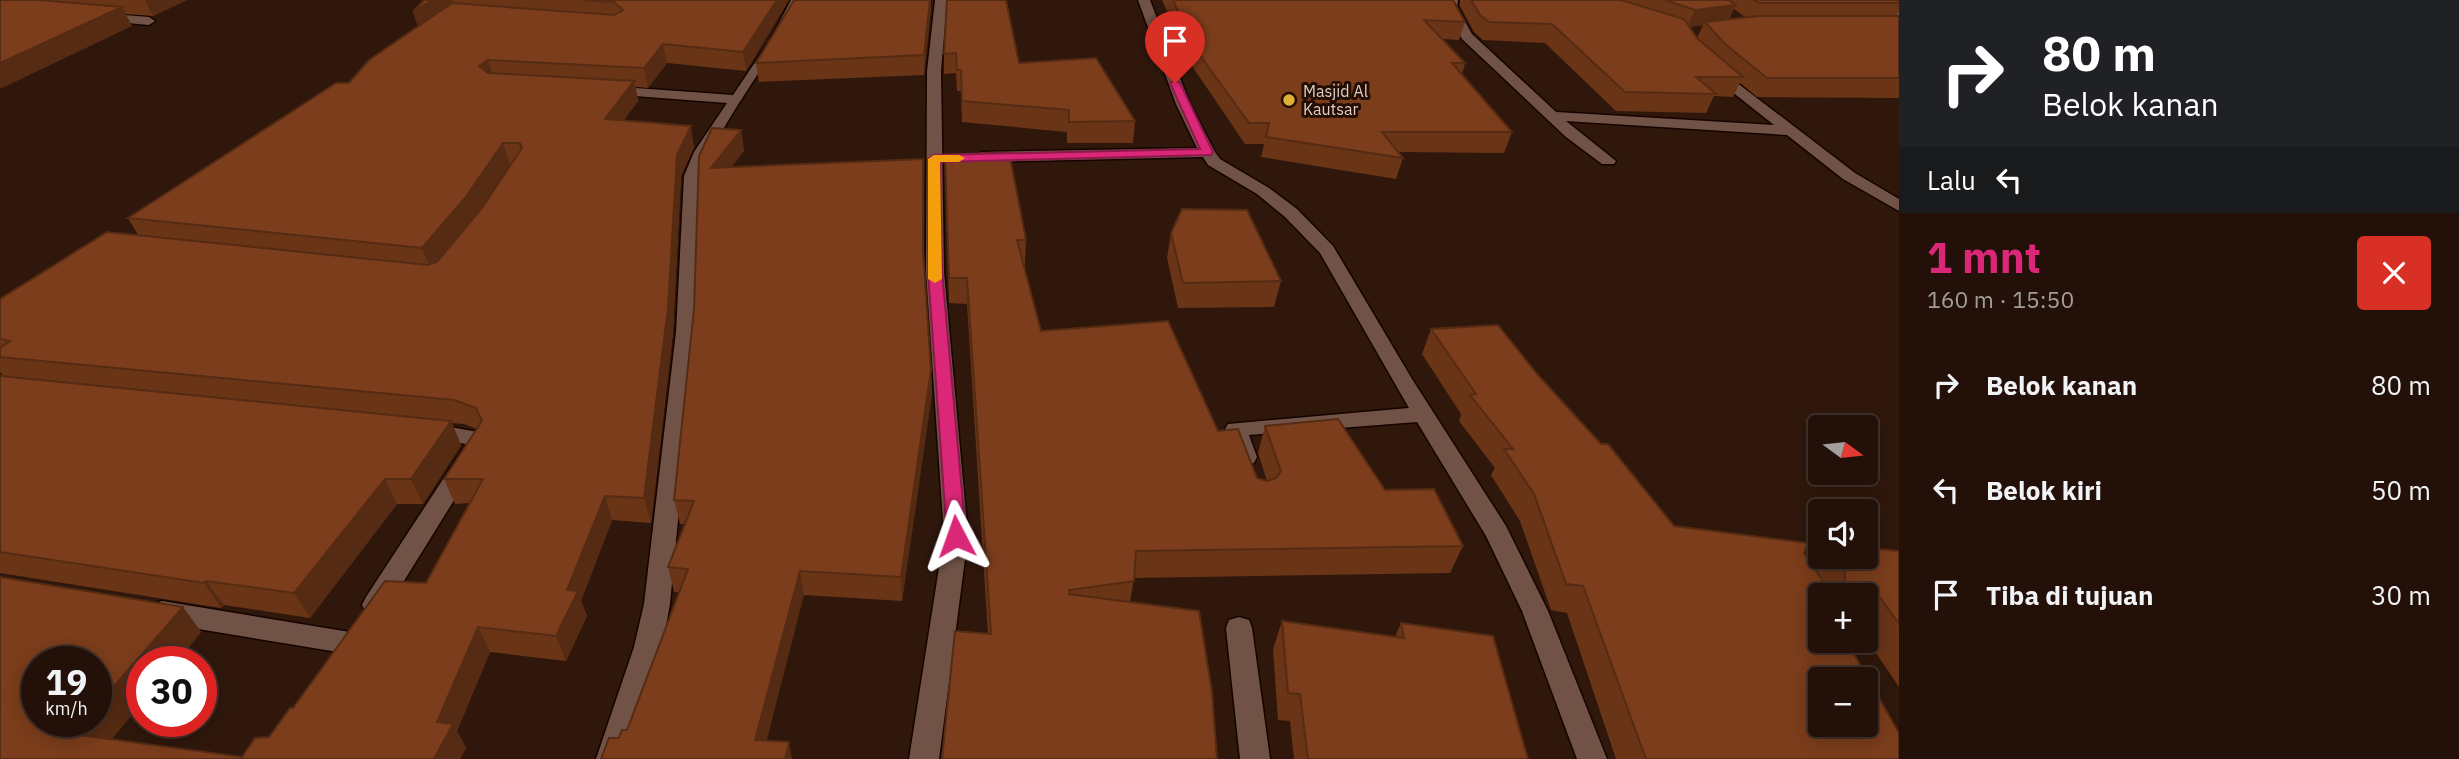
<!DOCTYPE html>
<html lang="id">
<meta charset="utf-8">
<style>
:root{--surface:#231109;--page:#2f1f17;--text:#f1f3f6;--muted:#a39d9c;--line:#40312a;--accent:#db2777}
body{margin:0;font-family:"IBM Plex Sans",sans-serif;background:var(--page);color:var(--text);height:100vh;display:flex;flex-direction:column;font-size:26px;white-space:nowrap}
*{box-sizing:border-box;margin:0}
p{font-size:23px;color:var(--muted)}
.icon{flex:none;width:38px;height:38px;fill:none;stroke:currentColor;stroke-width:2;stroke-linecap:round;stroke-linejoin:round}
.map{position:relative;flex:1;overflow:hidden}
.sheet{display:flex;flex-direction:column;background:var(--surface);width:560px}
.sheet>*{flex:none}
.guide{background:#202124;color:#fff;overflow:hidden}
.needle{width:46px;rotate:105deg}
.tools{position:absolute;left:1808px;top:415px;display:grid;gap:14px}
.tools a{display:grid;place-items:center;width:70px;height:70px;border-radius:7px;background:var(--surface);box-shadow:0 4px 18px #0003,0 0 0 2px var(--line);font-size:35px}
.speed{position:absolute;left:21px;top:646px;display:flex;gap:14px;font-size:35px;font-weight:700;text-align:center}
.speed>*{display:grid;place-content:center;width:91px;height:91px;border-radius:50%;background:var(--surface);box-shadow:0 4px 18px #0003,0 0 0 2px var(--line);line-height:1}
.speed small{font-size:18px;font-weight:400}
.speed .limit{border:10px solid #d22;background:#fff;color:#111}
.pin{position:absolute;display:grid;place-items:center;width:60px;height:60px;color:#fff;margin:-72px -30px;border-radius:50% 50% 50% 0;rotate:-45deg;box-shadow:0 0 7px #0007}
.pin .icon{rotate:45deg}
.me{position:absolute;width:77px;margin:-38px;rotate:356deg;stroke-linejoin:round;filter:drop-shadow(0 0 5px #0008)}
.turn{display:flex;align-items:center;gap:24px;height:147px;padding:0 28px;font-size:32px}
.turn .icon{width:91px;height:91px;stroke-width:2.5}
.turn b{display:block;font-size:49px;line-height:60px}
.then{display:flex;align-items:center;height:66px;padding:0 28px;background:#0003;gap:14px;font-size:26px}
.round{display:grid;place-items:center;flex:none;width:74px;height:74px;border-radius:7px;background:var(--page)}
.head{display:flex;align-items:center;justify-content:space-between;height:119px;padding:0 28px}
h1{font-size:42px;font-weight:700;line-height:52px;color:var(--accent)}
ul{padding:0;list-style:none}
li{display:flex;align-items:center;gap:21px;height:105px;padding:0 28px}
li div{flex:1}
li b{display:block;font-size:26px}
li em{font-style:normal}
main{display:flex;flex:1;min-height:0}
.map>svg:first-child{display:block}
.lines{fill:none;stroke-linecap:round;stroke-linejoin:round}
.lane-casing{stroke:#160300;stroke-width:3}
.street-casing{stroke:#160300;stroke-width:3}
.lane{fill:#705346;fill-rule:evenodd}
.street{fill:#705346;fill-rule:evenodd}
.wall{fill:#6a3417;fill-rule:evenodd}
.shaded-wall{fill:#562b13}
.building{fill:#7b3d1b;stroke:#562b13;stroke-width:2;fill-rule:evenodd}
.route{fill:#db2777;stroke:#8e194d;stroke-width:2}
.slow{fill:#f59e0b}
.poi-dot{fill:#e0b034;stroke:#240e04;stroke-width:2.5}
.labels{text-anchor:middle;stroke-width:6;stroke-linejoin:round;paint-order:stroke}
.far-poi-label{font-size:16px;fill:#decdc5;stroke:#240e04;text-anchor:start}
</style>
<main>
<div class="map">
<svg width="1899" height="759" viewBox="0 0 1899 759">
<rect width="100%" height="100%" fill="#2f170c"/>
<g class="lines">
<defs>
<path id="lane" d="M100 13 149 17 155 21 149 25 96 20 94 17Z"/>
<path id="street" d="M791 0H803C772 60 725 114 700 176L696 332 670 604 662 647 626 759H596L634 647 644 604 676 332 684 176 694 152 727 103 608 94 601 90 608 86 733 95 770 40Z
M935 0H947L941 71 944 272 968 536 939 759H909L944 536 926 272 927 71Z
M1138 0H1150L1190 104 1215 152 1220 159 1269 188 1297 209 1333 246 1412 379 1506 526 1548 611 1607 759H1577L1522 611 1486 536 1417 422 1249 435 1257 457 1254 463 1246 465 1238 463 1225 429 1228 424 1409 408 1320 253 1285 217 1257 194 1208 165 1203 157 982 162 974 157 982 152 1197 148 1176 104Z
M1446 0H1458L1457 7 1472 34 1556 112 1774 125 1707 72 1709 69H1719L1855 173 1899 199V211L1843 179 1787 135 1566 121 1616 161 1614 164H1602L1566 137 1462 39 1445 7Z
M1868 0H1882L1899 11V21Z
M429 423 483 433 489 444 384 613 375 616 366 613 362 605 366 597 466 444 421 436 418 431 421 426Z
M162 601 350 632 360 635 364 643 360 651 350 654 162 623 153 620 149 612 153 604Z
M1239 617 1249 620 1252 628 1270 759H1240L1226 628 1229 620Z"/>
</defs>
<!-- lane casing -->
<use href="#lane" class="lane-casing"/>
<!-- street casing -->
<use href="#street" class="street-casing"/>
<!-- lane -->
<use href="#lane" class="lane"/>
<!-- street -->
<use href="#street" class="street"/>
</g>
<!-- wall -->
<path class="wall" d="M0 0H187L153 16 125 14 132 26Z
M424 0H789L746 71 667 63 648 88 636 87 638 101 623 121 694 147 681 176 673 332 651 523 612 520 581 601 587 616 566 661 490 652 457 731 466 748 460 759H0L183 607 201 632 177 662H142L112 739 242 757 269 737 293 708 426 583 470 503 455 504 444 479 477 429 464 424 452 423 461 445 423 504H397L310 618 224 605 221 608 0 573V376L4 377 0 372V299L138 235 128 218 349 83 418 27ZM510 164H512L476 214Z
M947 0 1019 63 1135 121 1133 143H1067V132L962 122 961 91H957L956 73 944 74V54Z
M1162 0H1453L1465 22 1459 40 1442 39 1465 63 1462 75 1512 132 1504 153 1398 152 1403 158 1396 179 1261 157 1264 144H1245L1192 66Z
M1460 0H1899V11L1896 16H1899V98L1757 97 1740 83 1733 97 1714 96 1706 113 1616 111 1545 43 1483 40 1474 32 1460 6ZM1734 9 1745 17 1729 19ZM1703 25 1697 38 1689 27Z
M931 8 924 75 759 82 756 63Z
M741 130 744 151 731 167 923 257 931 370 932 393 902 601 804 595 619 738 627 730 679 592H674L668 567 685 524H680L674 500 694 309Z
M945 155 1026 240 1025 264 1024 265 1041 331 1218 431 1257 478 1267 481 1258 453 1265 426 1385 490 1463 546 1450 573 1134 578 1130 602 1199 611 988 634 967 304 949 303Z
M1171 233 1281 281 1274 307 1178 308 1167 258Z
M1431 329 1538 375 1674 526 1804 553 1814 568 1823 556H1866L1899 551V687L1866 638V595H1820L1899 759H1616L1567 613 1551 610 1520 521 1491 475 1495 468 1459 421 1461 414 1422 354Z
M1282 621 1395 637 1401 623 1524 750 1528 759H1294L1290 721 1278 720 1273 649Z"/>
<!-- shaded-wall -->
<path class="shaded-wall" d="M145 0H187L153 16Z
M432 0H452L454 7 419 30 413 12Z
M777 0H789L746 71 743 52Z
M930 0H931V8L924 75V55Z
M1736 5 1727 22H1705L1703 25 1687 27 1695 10Z
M122 7 132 26 0 89V63Z
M663 44 667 63 648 88 644 68Z
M488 60 494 79 479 66Z
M634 81 638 101 609 140 605 119Z
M691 126 694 147 681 176 673 332 651 523 644 498 677 155Z
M741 130 744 151 715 189 711 168Z
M503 143 510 164 473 219 431 270 422 248Z
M931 370 932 393 902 601 901 577Z
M451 421 461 445 423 504 411 479Z
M385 479 397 504 310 618 294 593Z
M605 496 612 520 581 601 587 616 566 661 556 636 567 590Z
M800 571 804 595 762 759 755 740Z
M206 581 224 605 221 608 204 583Z
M183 607 201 632 177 662H142V703L96 758 72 734 84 721H96V707Z
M478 627 490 652 457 731 466 748 460 759H434L437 722Z
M789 742 792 759H785Z"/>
<!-- building -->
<path class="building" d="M0 0H38L122 7 0 63Z
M424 0H432L413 12Z
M583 0H777L743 52 663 44 644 68 488 60 479 66 488 73 634 81 605 119 691 126 677 155 668 308 644 498 605 496 567 590 578 591 556 636 478 627 437 722 453 724 434 759H0V577L183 607 96 707V662H37V721H84L72 734 242 757 255 738 269 737 290 708H293L385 581 426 583 483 479H444L482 421 476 408 454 400 0 357V348L10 341 0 339V299L107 232 428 265 437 262 482 208 522 148 520 143H503L465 198 422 248 128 218 336 83H349L369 60 452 3 614 15 623 10 614 2Z
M794 0H930L924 55 756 63Z
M947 0H1006L1019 63 1096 58 1135 121 1069 122V110L962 101 961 70H957L956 53 944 54Z
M1173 0H1453L1465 22 1424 20 1465 63H1452L1512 132H1382L1403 158 1266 137 1269 123H1249L1194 47Z
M1471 0H1621L1684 19 1697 38 1743 77H1696L1716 94 1625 92 1552 24 1489 22 1480 15Z
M1665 0H1729L1736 5 1695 10Z
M1754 0H1899V3H1759Z
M1758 16H1899V78H1767L1725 44 1705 22Z
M712 128 741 130 711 168 923 159V250L931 370 901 577 800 571 755 740 789 742 785 759H601L609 738H619L622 730H627L688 569 668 567 694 501 674 500 694 309 699 156Z
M1009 152 1026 240H1017L1041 331 1168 321 1218 431 1238 429 1257 478 1267 481 1276 478 1281 471 1265 426 1338 419 1385 490 1434 489 1463 546 1136 551 1134 581 1069 590V594L1199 611 1212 692 1217 759H942L955 631 991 634 967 278H949L945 155Z
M1182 209 1247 210 1281 281 1183 283 1171 233Z
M1498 325 1538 375 1601 444H1608L1674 526 1808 543 1804 553 1832 595H1820V640H1846L1899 733V759H1646L1583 586 1566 584 1534 494 1504 449H1513L1470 395 1476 394 1431 329ZM1820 679H1866V724H1820Z
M0 376 451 421 411 479H385L294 593 206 581 204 583 0 552Z
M1866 548 1899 551V624L1873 588 1860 595H1845V571L1848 569 1840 556H1866Z
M1282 621 1404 638 1401 623 1493 636 1528 759H1308L1300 694 1288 693Z"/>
<!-- route -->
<path class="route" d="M1175 80 1180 83 1213 152 1211 155 940 162 942 272 966 536 963 541H950L947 536 928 272V159L934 155 1200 149 1170 83Z"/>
<!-- slow -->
<path class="slow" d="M934 155H959L965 158 959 162H940L942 279 935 283 928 279V159Z"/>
<!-- markers -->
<circle class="poi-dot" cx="1289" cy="100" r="7"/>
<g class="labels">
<!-- far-poi labels -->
<g class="far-poi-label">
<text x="1303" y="97">Masjid Al<tspan x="1303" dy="18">Kautsar</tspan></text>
</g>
</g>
</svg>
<div class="tools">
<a><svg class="needle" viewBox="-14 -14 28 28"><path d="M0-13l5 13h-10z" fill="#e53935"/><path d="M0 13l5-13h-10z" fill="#a39d9c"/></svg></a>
<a><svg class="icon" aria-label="sound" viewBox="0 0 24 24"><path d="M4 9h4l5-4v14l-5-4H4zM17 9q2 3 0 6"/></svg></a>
<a>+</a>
<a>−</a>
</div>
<div class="speed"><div>19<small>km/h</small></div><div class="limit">30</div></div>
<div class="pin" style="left:1175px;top:83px;background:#d93025"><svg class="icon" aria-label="arrive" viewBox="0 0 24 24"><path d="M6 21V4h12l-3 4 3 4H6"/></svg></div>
<svg class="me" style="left:956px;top:536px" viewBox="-20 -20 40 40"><path d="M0-17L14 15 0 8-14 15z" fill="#db2777" stroke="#fff" stroke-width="4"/></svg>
</div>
<section class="sheet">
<div class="guide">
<div class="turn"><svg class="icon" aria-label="right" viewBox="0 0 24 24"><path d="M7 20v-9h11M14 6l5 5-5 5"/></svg><div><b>80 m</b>Belok kanan</div></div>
<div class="then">Lalu<svg class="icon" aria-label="left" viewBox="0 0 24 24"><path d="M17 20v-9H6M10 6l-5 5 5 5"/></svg></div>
</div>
<div class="head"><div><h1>1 mnt</h1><p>160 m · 15:50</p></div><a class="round" style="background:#d93025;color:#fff"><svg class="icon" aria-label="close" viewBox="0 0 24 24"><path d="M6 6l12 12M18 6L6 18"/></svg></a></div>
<ul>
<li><svg class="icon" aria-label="right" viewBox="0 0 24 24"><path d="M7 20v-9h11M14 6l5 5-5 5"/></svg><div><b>Belok kanan</b></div><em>80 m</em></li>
<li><svg class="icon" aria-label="left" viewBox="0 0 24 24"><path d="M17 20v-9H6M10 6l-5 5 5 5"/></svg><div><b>Belok kiri</b></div><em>50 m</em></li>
<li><svg class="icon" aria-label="arrive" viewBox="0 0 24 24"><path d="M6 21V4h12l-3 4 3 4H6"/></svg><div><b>Tiba di tujuan</b></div><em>30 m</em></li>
</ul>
</section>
</main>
